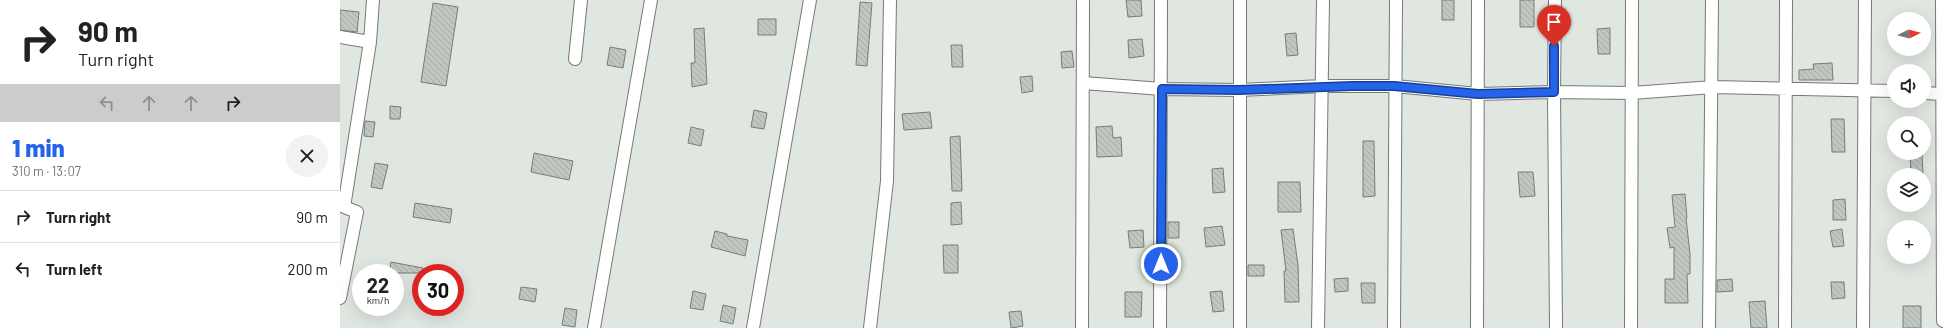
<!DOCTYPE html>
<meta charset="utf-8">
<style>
:root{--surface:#fff;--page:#f2f2f2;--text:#222;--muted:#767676;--line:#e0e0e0;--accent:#2563eb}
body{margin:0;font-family:Barlow,sans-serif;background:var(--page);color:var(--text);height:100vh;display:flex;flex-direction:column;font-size:15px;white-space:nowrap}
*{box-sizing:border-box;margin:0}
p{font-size:13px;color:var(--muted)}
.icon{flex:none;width:22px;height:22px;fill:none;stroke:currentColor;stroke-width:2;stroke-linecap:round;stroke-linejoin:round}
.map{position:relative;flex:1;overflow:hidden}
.details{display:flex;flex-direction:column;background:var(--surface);width:340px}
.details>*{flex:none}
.top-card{background:#fff;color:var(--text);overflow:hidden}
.needle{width:26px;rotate:84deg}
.fabs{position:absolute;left:1547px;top:12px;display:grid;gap:8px}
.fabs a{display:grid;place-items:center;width:44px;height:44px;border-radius:50%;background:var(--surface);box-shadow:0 4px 16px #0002;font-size:20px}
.speed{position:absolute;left:12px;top:264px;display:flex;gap:8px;font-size:20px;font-weight:700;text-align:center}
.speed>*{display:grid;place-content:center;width:52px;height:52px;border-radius:50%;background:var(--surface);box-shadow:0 4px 16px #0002;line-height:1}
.speed small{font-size:10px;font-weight:400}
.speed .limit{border:6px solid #d22;background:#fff;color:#111}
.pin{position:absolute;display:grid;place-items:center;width:34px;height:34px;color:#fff;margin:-41px -17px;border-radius:50% 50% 50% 0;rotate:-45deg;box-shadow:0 0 4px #0007}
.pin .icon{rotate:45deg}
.me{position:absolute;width:44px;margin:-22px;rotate:0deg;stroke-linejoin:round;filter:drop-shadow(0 0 3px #0008)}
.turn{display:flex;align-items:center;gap:14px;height:84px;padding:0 12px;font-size:18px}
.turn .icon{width:52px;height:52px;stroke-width:2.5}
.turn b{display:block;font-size:28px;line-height:34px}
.lanes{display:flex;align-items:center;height:38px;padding:0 12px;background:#0003;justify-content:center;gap:20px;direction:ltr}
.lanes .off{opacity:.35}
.round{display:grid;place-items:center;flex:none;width:42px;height:42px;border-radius:21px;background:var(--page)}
.summary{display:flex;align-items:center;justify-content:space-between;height:68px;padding:0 12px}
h1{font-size:24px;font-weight:800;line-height:30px;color:var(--accent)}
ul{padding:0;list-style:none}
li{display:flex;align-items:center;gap:12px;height:52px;padding:0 12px;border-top:1px solid var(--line)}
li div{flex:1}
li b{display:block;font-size:15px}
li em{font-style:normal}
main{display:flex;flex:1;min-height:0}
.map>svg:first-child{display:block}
.building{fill:url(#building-back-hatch);stroke:#777d77}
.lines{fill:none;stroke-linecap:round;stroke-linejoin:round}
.street-casing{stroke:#757a74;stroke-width:14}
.street{stroke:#fff;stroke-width:12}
.route-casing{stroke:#184099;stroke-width:10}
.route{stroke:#2563eb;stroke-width:7}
</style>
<main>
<section class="details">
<div class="top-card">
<div class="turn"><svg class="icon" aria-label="right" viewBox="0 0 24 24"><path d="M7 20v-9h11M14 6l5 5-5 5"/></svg><div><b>90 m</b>Turn right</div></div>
<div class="lanes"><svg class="icon off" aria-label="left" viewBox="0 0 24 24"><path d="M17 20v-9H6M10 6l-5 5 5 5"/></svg><svg class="icon off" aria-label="ahead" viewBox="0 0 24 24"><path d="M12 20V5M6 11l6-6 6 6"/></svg><svg class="icon off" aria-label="ahead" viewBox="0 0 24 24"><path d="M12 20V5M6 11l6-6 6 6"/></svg><svg class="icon" aria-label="right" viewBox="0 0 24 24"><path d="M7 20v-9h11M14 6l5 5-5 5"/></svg></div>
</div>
<div class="summary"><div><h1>1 min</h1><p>310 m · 13:07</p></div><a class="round"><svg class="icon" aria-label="close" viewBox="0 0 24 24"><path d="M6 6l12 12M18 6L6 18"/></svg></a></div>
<ul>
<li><svg class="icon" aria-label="right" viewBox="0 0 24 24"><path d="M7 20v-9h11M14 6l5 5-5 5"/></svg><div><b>Turn right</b></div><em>90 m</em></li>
<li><svg class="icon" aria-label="left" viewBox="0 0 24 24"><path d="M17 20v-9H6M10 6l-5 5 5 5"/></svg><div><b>Turn left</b></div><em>200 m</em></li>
</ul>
</section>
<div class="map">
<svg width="1603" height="328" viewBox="0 0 1603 328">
<defs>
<pattern id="building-back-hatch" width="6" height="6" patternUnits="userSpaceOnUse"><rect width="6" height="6" fill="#c0c6c0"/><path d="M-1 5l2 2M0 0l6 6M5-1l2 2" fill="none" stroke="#a5aaa5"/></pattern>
</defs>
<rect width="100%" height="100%" fill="#e0e6e0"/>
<!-- building -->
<path class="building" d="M786 0H801L802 16 788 17Z
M1102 0H1114V20H1102Z
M1180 0H1194V27H1180Z
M520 2 532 3 527 66 516 65Z
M93 3 118 7 106 86 81 82Z
M0 10 19 12 17 32 0 30Z
M418 19H436V35H418Z
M364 28 367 84 352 87 351 63H355L354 29Z
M1270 28V54H1258L1257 29Z
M956 33 958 55 947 56 945 34Z
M802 39 804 56 789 58 788 40Z
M611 45H622L623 67H612Z
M270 47 286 50 283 68 267 65Z
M732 51 734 67 722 68 721 52Z
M1492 63 1493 80H1459V70L1474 69 1473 64Z
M692 76 693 91 682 93 680 77Z
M50 106 61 107 60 119H50Z
M414 110 427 113 424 129 411 127Z
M590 112 592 128 564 130 562 114Z
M1491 119H1504L1505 152H1492Z
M25 121 35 122 33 137 24 136Z
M772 126 773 138 781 137 782 156 757 157 756 127Z
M351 127 364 130 361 146 348 143Z
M620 136 622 191H612L610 137Z
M1023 141H1034L1035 196 1023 197Z
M194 153 233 161 229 180 191 172Z
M1570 153H1582L1583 175H1571Z
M35 163 48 165 42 189 31 187Z
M883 168 885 192 873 193 872 169Z
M1178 172H1193L1195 196 1180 197Z
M938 182H960L961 212H938Z
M1345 194 1347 218H1346L1350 254V274H1347L1348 303H1325V279H1334V247L1330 248 1327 228 1335 227 1332 195Z
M1505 199 1506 220H1493V200Z
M621 202 622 224 611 225V203Z
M75 203 112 209 110 223 73 217Z
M828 222H839V238H828Z
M882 226 885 245 866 247 864 228Z
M953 229 958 265 959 302H945L944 271H946L941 230Z
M1502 229 1504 246 1493 247 1490 231Z
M803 230 804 247 790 248 788 231Z
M375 231 387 234V236L408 240 405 256 371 247Z
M603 245H618V273H604Z
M51 262 83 268 82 273H49Z
M908 265H924V276H908Z
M1008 278V291L995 292 994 279Z
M1392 279 1393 291 1377 292V280Z
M1491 282H1504L1505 298 1492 299Z
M1021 283H1035V303H1022Z
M181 287 197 289 195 302 179 299Z
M353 291 366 294 363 310 350 308Z
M882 291 884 311 873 312 870 292Z
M785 292H802L801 317H785Z
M1425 301 1427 328H1411L1409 302Z
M383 305 396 308 393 324 380 321Z
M1563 306H1581V328H1563Z
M225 308 237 310 235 327 222 325Z
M681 311 683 326 671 328 669 312Z"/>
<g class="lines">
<defs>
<path id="street" d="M900 0V328
M1215 0 1214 92 1216 328
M1602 0 1603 321
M0 37 30 42
M235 59 241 0
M743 83 822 89 899 90 983 86H1055L1138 94 1214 92 1292 93 1373 87 1554 91
M1584 93 1603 94
M0 298 17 212 4 207 30 42 33 0
M254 328 311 0
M413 328 470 0
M530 328 547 181 550 0
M742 328 743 0
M820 328 821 0
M978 328 983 0
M1054 328 1056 0
M1137 328 1138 0
M1291 328 1292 0
M1369 328 1372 0
M1445 328 1446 0
M1523 328 1525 0"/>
</defs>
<!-- street casing -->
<use href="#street" class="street-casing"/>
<!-- street -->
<use href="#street" class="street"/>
</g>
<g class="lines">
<defs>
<path id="route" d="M821 264 822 89 899 90 1012 86H1054L1138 94 1214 92V46"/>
</defs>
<!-- route casing -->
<use href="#route" class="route-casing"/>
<!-- route -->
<use href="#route" class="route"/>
</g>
</svg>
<div class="fabs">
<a><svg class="needle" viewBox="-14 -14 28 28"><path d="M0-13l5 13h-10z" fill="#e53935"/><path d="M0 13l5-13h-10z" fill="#767676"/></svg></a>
<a><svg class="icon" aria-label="sound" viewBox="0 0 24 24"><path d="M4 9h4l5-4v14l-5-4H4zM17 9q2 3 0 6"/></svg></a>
<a><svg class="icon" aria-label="search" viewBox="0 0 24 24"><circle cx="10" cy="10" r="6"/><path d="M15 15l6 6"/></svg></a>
<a><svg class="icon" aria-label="layers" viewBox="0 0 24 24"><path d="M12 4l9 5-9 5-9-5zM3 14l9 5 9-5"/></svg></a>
<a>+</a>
</div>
<div class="speed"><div>22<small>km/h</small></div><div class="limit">30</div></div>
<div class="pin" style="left:1214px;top:46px;background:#d93025"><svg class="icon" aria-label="arrive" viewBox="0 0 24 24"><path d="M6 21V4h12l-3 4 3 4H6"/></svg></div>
<svg class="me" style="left:821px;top:264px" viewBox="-20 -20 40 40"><circle r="17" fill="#2563eb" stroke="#fff" stroke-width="3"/><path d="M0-11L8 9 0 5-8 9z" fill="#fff"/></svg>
</div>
</main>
